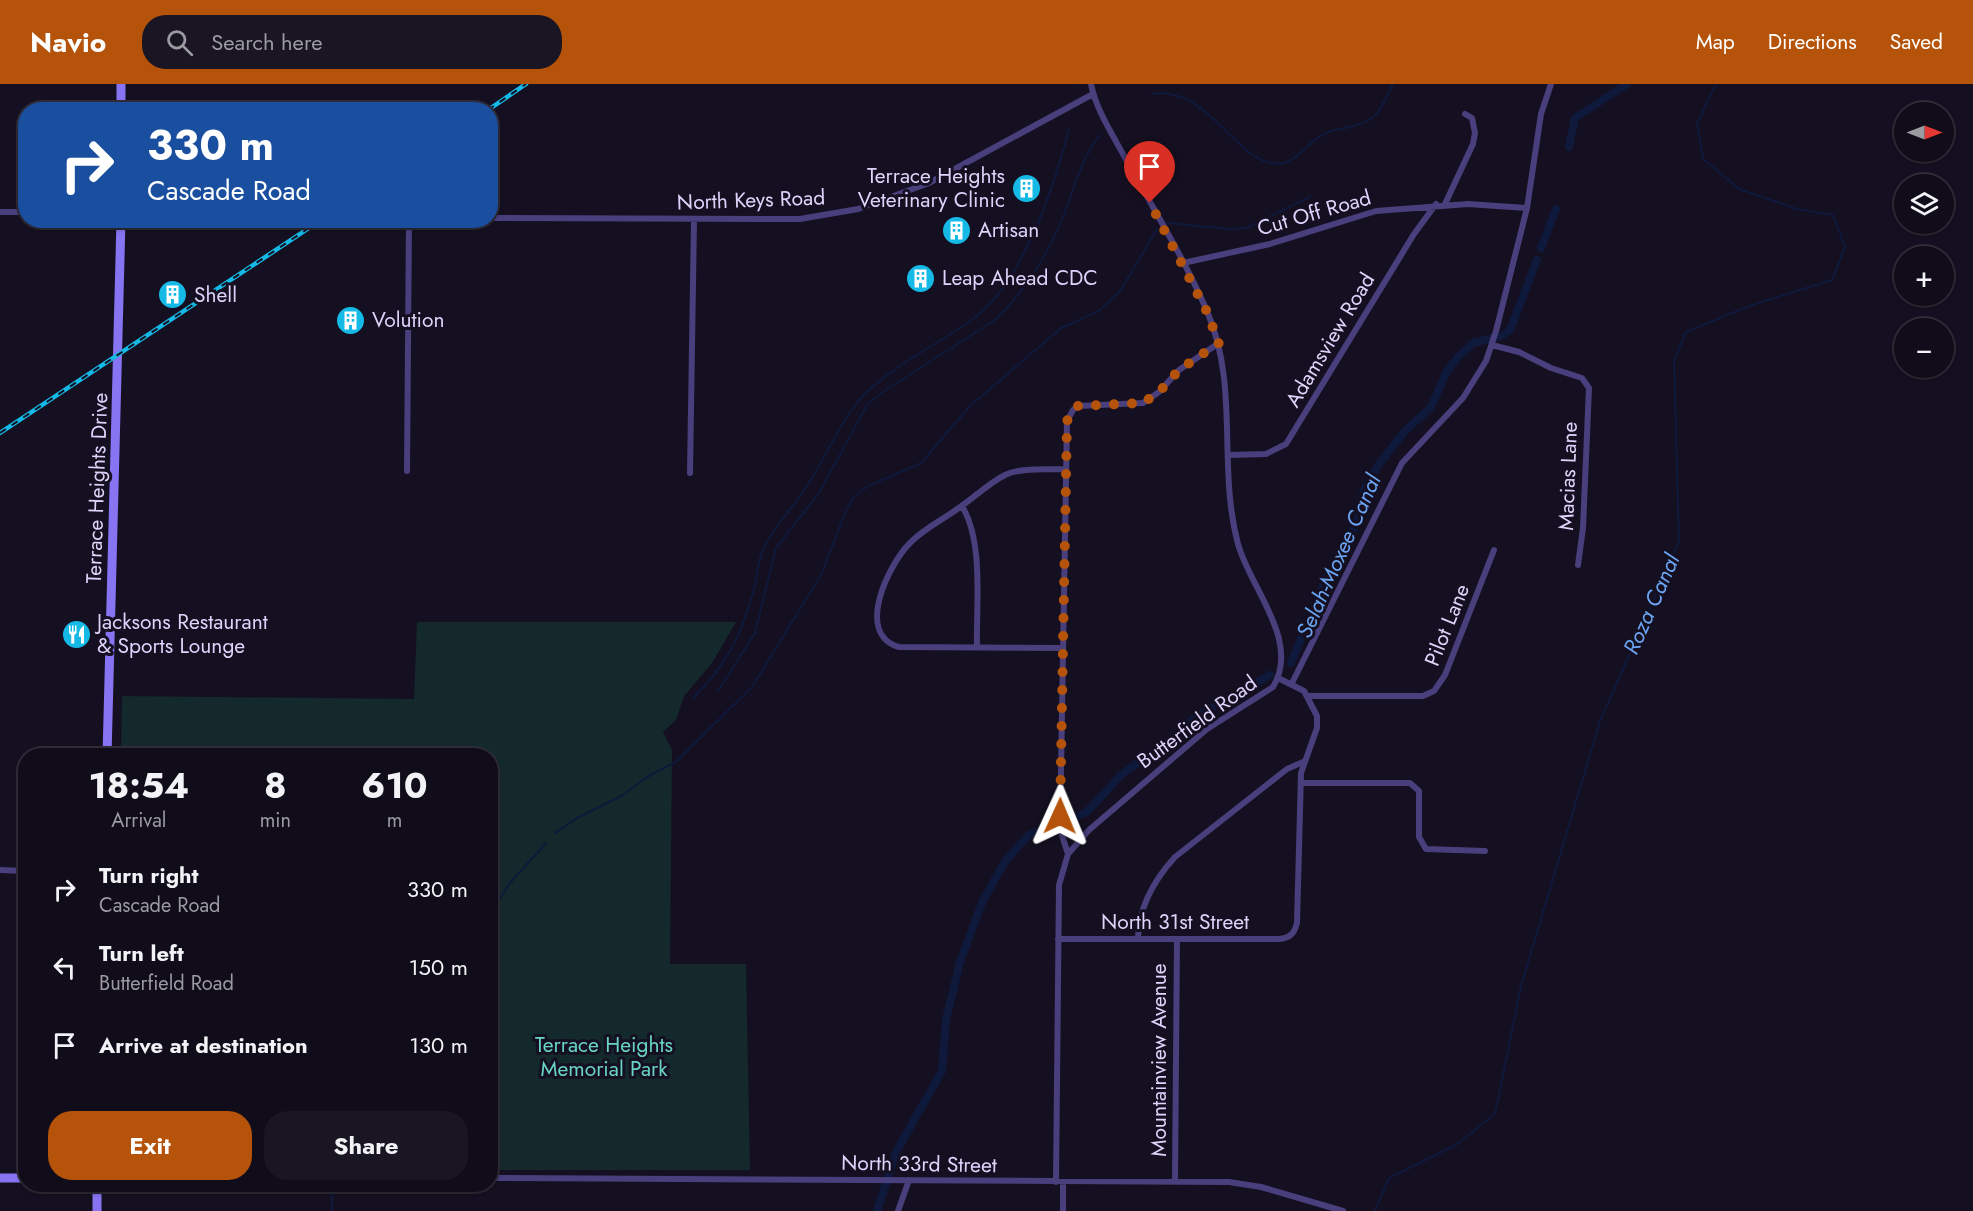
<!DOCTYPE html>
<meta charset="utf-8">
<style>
:root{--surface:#100c19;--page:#191522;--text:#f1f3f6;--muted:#9c9ba2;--line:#302c38;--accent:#b45309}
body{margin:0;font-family:Jost,sans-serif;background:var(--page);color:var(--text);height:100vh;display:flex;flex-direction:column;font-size:22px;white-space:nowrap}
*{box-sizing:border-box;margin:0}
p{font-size:20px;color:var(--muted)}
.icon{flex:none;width:33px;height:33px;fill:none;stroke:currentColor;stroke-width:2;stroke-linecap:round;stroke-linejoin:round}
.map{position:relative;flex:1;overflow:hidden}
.side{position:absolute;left:18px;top:664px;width:480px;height:444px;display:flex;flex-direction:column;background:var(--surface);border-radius:24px;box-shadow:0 2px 4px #0004,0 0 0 2px var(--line)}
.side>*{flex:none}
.banner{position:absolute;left:18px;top:18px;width:480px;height:126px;border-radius:24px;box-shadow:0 2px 4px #0004,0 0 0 2px var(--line);background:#1a4fa0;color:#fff;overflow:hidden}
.needle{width:39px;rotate:90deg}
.buttons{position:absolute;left:1894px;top:18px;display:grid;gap:12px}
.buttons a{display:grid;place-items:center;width:60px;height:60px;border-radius:50%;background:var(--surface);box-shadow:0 2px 4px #0004,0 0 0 2px var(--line);font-size:30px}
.pin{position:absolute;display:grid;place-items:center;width:51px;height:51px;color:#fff;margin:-62px -26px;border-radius:50% 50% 50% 0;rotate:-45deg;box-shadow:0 0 6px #0007}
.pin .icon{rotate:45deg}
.me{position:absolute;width:66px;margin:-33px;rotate:1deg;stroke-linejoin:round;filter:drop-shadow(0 0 4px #0008)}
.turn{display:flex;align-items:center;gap:21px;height:126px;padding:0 30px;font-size:27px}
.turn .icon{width:78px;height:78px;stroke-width:2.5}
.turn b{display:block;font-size:42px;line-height:51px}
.eta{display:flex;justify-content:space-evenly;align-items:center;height:102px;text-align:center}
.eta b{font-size:36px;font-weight:700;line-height:42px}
.primary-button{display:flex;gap:12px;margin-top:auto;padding:12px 30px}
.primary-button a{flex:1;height:69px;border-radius:24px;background:var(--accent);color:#fff;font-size:24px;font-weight:700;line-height:69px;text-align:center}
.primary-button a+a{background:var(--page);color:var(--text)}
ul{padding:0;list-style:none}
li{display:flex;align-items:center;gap:18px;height:78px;padding:0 30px}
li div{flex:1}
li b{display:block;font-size:22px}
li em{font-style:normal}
header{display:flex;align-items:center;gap:36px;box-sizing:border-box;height:84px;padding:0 30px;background:var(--accent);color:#fff}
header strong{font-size:28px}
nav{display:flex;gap:33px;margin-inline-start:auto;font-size:21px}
.search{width:420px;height:54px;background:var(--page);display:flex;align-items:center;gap:15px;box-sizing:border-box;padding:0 21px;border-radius:24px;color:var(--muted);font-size:22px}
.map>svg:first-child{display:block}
.green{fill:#13292b}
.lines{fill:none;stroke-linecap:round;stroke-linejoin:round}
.stream{stroke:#0e193c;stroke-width:2}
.canal{stroke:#0e193c;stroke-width:8}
.minor{stroke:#483f7c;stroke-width:6}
.secondary{stroke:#8674f2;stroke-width:9}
.rail-casing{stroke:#15b9e6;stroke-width:4.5}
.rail{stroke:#151021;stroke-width:2;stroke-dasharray:7;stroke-linecap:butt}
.route{stroke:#b45309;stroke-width:10;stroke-dasharray:0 18}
.labels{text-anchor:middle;stroke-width:6;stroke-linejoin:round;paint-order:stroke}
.poi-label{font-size:21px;fill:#ddd4fb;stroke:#151021;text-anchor:start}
.street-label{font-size:21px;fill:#ddd4fb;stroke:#151021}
.park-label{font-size:21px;fill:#67d4c6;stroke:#151021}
.water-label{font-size:22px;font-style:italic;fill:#6ba4f2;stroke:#151021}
</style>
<header>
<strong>Navio</strong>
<div class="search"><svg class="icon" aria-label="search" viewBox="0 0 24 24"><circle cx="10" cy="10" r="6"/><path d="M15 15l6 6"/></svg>Search here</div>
<nav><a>Map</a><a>Directions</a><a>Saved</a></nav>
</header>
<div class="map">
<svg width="1973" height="1127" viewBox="0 0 1973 1127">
<rect width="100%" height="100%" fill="#151021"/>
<!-- green -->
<path class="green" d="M417 538H736L712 579 684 612 676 636 663 648 672 666 670 880H746L750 1086H491L490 672H121L122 612 414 615Z"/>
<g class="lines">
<!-- stream -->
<path class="stream" d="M1075 1V0
M1152 10C1211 0 1239 88 1283 79 1300 75 1309 57 1324 50 1330 46 1339 45 1346 44 1380 36 1378 29 1393 0
M1167 139 1230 145 1246 144 1310 113
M718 607 755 549 776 464 819 409 867 321 881 309 995 236C1024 208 1045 175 1061 138 1074 107 1079 78 1100 51
M693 614C727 581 742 550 754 505 757 491 758 473 765 461 776 441 792 424 805 405 826 375 839 336 866 309 897 279 939 260 974 234 1023 198 1054 103 1069 45
M555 749 577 734 623 711 647 693 677 677 752 603 821 491 847 424 854 413 868 402 921 379 970 322 1061 244 1099 227 1121 206 1157 145
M490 830 510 799 546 759
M327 1101 332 1113V1127
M1375 1127 1389 1094 1456 1061 1495 1030 1521 902 1600 637 1679 458 1674 276 1686 248 1749 222 1832 196 1845 163 1833 131 1797 125 1739 105 1703 75 1697 40 1716 0"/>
<!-- canal -->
<path class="canal" d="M1569 63 1575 34 1627 0
M1541 164 1556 125
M1291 579 1328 490 1356 441 1364 406 1379 380 1404 348 1431 323 1447 287 1458 273 1473 259 1501 252 1510 246 1537 176
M877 1127 896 1068 942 987 946 935 960 878 983 816 1006 776 1029 751 1087 728 1121 691 1172 654 1195 633 1270 591"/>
<!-- minor -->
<path class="minor" d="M1445 120 1473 60 1475 49 1472 34 1465 30
M0 128H26
M490 134 800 135 858 125 929 99 1093 10
M1183 179 1270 160 1376 127 1468 120 1527 124
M1492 261 1519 268 1551 284 1582 294 1589 304 1583 444 1578 481
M1229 371 1266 370 1286 360 1414 150 1436 120
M407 387 409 136
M690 389 694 136
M962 422C984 458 976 521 977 563
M1062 564 899 563C854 550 889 479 911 458 925 444 944 435 960 423 975 413 989 399 1005 391 1022 383 1047 386 1065 385
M1292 599 1402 379 1463 314 1486 277 1496 247 1527 124 1541 30 1551 0
M1308 612H1423L1434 607 1445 591 1494 466
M1301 699H1410L1419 707V753L1426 765 1485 767
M1068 770 1060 745 1067 337 1073 326 1078 322 1143 319 1159 308 1179 286 1219 259
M0 786 26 787
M1138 854C1139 822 1154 796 1175 773L1287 685 1303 678
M1058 855H1279C1290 854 1294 850 1297 839L1301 689 1317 644V632L1304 607 1278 594
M490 1094 1229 1098 1261 1103 1343 1127
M1175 1097 1177 855
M1056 1098 1059 801 1068 770 1089 746 1207 645 1273 603C1301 557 1250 504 1238 460 1217 381 1240 304 1207 227 1184 174 1153 124 1125 74 1113 51 1096 26 1091 0
M1063 1098V1127
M898 1127 909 1096"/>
<!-- secondary -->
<path class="secondary" d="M121 26V0
M107 672 121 136
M0 1094H26
M97 1127V1101"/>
<defs>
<path id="rail" d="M488 26 526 0
M0 349 321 136"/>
</defs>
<!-- rail casing -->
<use href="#rail" class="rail-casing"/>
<!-- rail -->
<use href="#rail" class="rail"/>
</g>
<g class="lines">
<!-- route -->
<path class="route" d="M1060 732 1067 337 1073 326 1078 322 1143 319 1159 308 1179 286 1219 259 1206 226 1150 119"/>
</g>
<!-- icons -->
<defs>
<symbol id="building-disc" viewBox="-11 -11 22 22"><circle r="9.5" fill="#15b9e6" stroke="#151021"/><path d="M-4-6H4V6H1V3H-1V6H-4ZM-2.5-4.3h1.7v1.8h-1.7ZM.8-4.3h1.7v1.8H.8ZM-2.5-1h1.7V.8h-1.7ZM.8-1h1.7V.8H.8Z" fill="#fff"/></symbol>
<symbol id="restaurant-disc" viewBox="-11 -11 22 22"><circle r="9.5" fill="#15b9e6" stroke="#151021"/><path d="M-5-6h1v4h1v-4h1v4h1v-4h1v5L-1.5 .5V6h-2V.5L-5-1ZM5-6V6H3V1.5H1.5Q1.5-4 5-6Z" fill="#fff"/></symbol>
</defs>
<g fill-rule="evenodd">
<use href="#building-disc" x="1010" y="88" width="33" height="33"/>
<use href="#building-disc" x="940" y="130" width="33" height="33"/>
<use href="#building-disc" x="904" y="178" width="33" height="33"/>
<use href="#building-disc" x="156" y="194" width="33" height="33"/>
<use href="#building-disc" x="334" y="220" width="33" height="33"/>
<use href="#restaurant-disc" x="60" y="534" width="33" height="33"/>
</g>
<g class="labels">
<!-- poi labels -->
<g class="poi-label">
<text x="1005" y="99" text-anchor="end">Terrace Heights<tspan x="1005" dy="24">Veterinary Clinic</tspan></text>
<text x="978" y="153">Artisan</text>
<text x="942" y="201">Leap Ahead CDC</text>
<text x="194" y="218">Shell</text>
<text x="372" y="243">Volution</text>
<text x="97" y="545">Jacksons Restaurant<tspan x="97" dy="24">&amp; Sports Lounge</tspan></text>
</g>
<!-- street labels -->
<g class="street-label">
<text transform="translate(751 116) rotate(-2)" y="7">North Keys Road</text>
<text transform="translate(1314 129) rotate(-16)" y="7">Cut Off Road</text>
<text transform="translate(1330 256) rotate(-59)" y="7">Adamsview Road</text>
<text transform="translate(1568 392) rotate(-88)" y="7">Macias Lane</text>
<text transform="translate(97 404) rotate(-88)" y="7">Terrace Heights Drive</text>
<text transform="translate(1447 541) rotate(-68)" y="7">Pilot Lane</text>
<text transform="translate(1197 638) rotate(-36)" y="7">Butterfield Road</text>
<text x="1175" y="845">North 31st Street</text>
<text transform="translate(1159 976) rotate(-90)" y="7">Mountainview Avenue</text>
<text transform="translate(919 1080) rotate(1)" y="7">North 33rd Street</text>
</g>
<!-- park labels -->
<g class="park-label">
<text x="604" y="968">Terrace Heights<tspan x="604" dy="24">Memorial Park</tspan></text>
</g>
<!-- water labels -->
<g class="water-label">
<text transform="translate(1338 472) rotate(-66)" y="8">Selah-Moxee Canal</text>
<text transform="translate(1651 520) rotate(-66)" y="8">Roza Canal</text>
</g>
</g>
</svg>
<div class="buttons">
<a><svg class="needle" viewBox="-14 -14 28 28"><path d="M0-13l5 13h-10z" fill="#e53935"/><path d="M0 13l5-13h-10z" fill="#9c9ba2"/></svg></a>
<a><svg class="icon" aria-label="layers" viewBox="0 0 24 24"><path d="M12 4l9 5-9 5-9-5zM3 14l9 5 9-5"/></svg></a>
<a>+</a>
<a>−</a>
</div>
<div class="pin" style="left:1150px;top:119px;background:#d93025"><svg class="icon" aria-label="arrive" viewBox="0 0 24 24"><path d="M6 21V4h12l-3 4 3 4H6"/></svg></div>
<svg class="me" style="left:1060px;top:732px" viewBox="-20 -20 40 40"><path d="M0-17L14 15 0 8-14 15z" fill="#b45309" stroke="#fff" stroke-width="4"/></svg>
<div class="banner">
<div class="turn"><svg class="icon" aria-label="right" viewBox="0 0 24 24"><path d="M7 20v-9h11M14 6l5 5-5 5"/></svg><div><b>330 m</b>Cascade Road</div></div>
</div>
<section class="side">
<div class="eta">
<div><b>18:54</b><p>Arrival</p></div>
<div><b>8</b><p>min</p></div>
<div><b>610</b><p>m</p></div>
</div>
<ul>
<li><svg class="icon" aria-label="right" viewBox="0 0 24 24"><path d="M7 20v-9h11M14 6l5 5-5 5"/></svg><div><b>Turn right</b><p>Cascade Road</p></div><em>330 m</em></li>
<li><svg class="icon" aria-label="left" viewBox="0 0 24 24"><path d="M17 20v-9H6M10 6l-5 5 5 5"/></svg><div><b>Turn left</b><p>Butterfield Road</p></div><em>150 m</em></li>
<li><svg class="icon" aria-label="arrive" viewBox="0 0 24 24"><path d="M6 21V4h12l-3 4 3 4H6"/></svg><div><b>Arrive at destination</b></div><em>130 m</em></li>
</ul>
<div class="primary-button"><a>Exit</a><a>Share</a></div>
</section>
</div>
